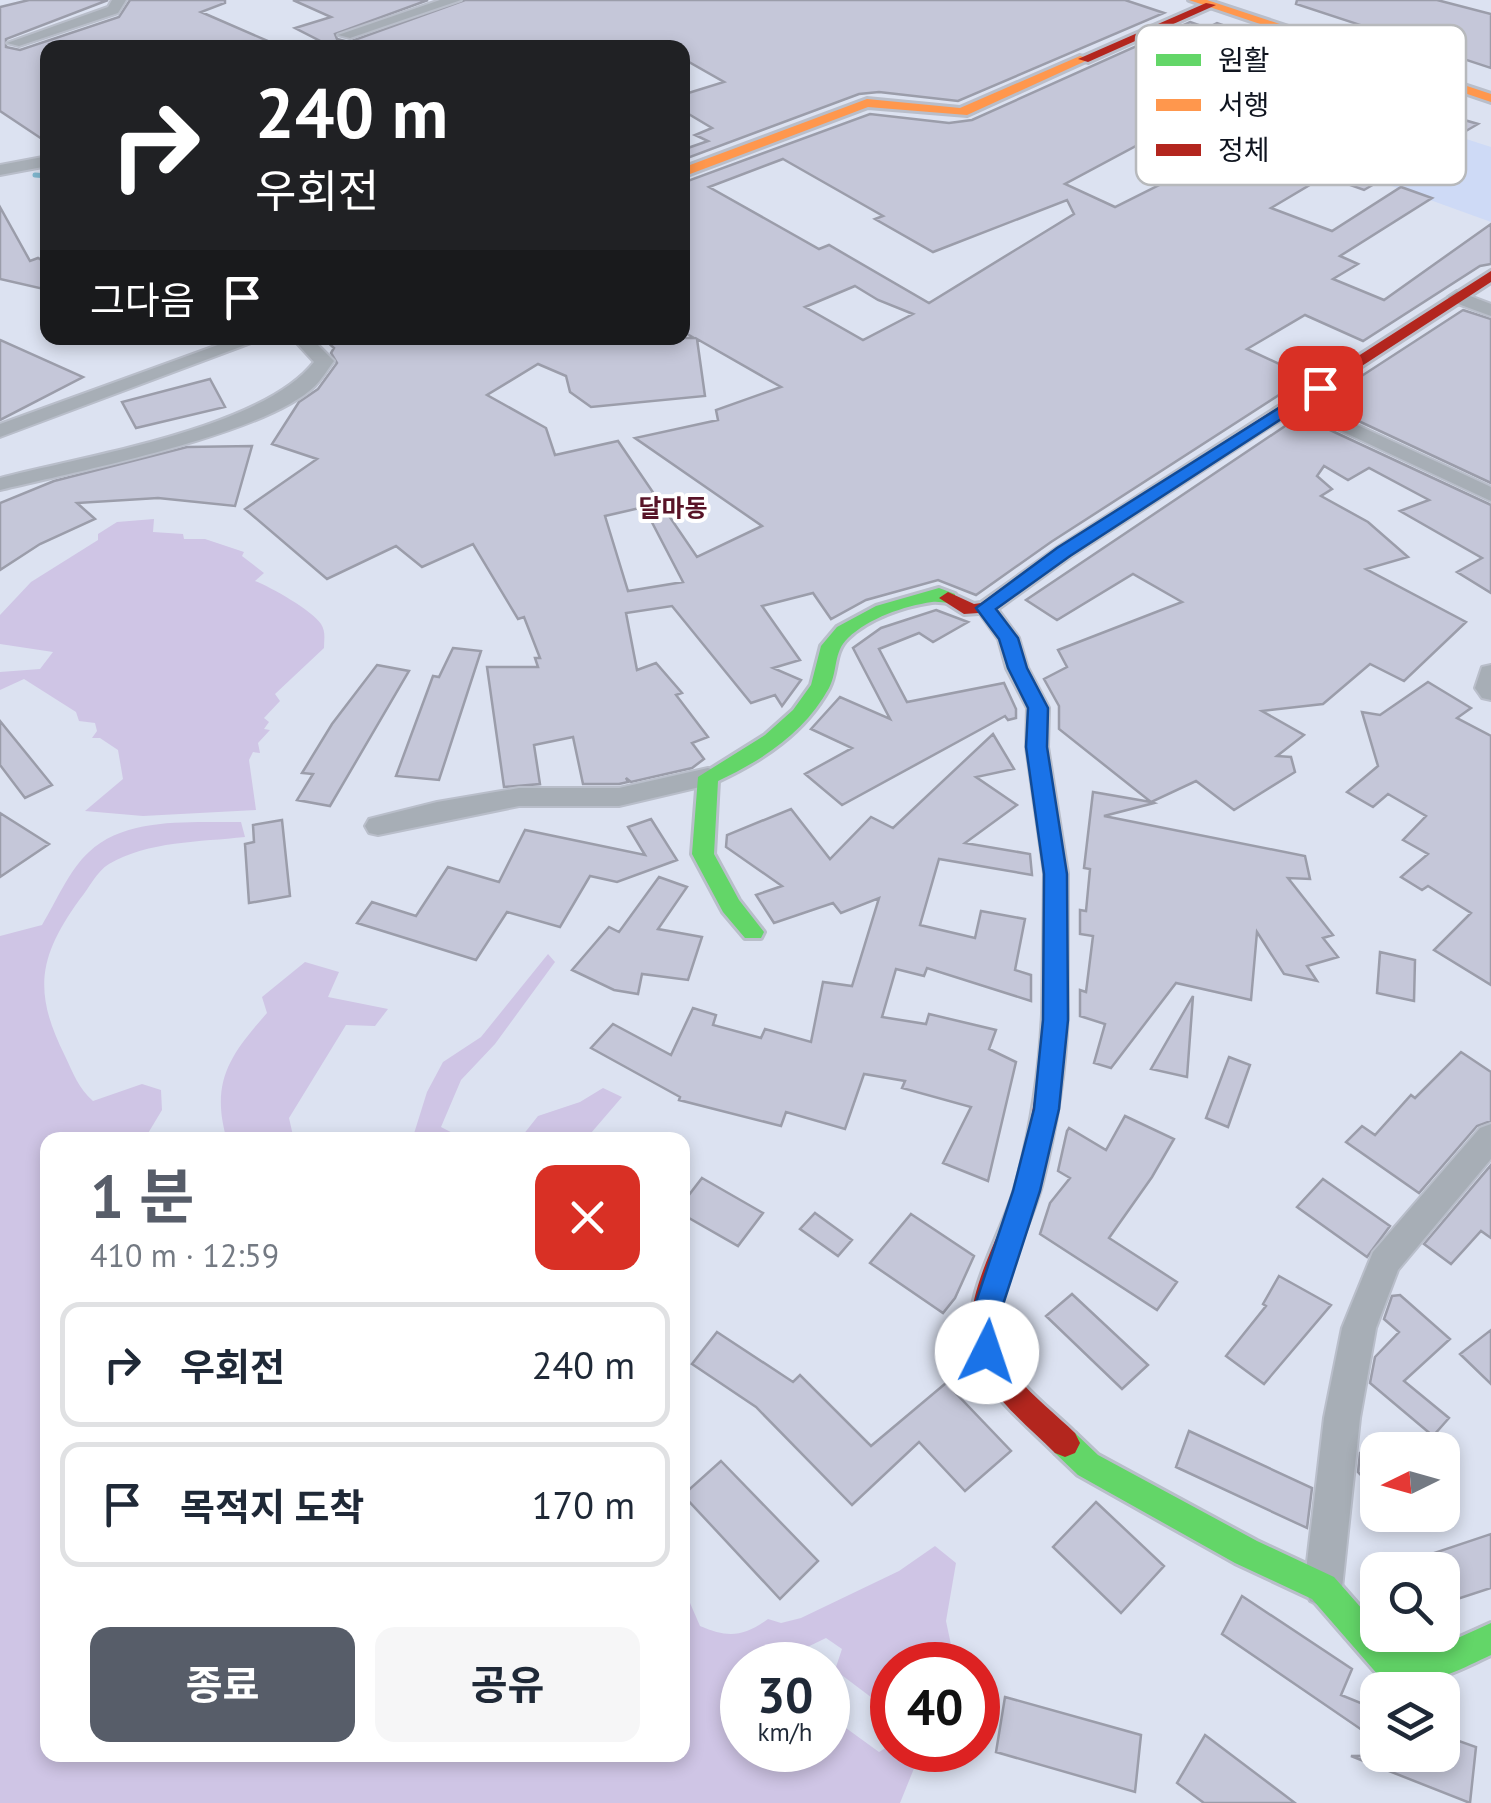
<!DOCTYPE html>
<html lang="ko">
<meta charset="utf-8">
<style>
:root{--surface:#fff;--page:#f6f6f7;--text:#1f2937;--muted:#747a83;--line:#e0e1e3;--accent:#575d69}
body{margin:0;font-family:"PT Sans","Noto Sans KR",sans-serif;background:var(--page);color:var(--text);height:100vh;display:flex;flex-direction:column;font-size:38px;white-space:nowrap}
*{box-sizing:border-box;margin:0}
p{font-size:32px;color:var(--muted)}
.icon{flex:none;width:55px;height:55px;fill:none;stroke:currentColor;stroke-width:2;stroke-linecap:round;stroke-linejoin:round}
.map{position:relative;flex:1;overflow:hidden}
.panel{position:absolute;left:40px;top:1132px;width:650px;height:630px;display:flex;flex-direction:column;background:var(--surface);border-radius:20px;box-shadow:0 5px 15px #0003}
.panel>*{flex:none}
.guide{position:absolute;left:40px;top:40px;width:650px;height:305px;border-radius:20px;box-shadow:0 5px 15px #0003;background:#202124;color:#fff;overflow:hidden}
.needle{width:65px;rotate:265deg}
.buttons{position:absolute;left:1360px;top:1432px;display:grid;gap:20px}
.buttons a{display:grid;place-items:center;width:100px;height:100px;border-radius:20px;background:var(--surface);box-shadow:0 5px 15px #0003;font-size:50px}
.speed{position:absolute;left:720px;top:1642px;display:flex;gap:20px;font-size:50px;font-weight:700;text-align:center}
.speed>*{display:grid;place-content:center;width:130px;height:130px;border-radius:50%;background:var(--surface);box-shadow:0 5px 15px #0003;line-height:1}
.speed small{font-size:25px;font-weight:400}
.speed .limit{border:15px solid #d22;background:#fff;color:#111}
.pin{position:absolute;display:grid;place-items:center;width:85px;height:85px;color:#fff;margin:-42px;border-radius:20px;box-shadow:0 5px 15px #0006}
.me{position:absolute;width:110px;margin:-55px;rotate:4deg;stroke-linejoin:round;filter:drop-shadow(0 0 8px #0008)}
.turn{display:flex;align-items:center;gap:35px;height:210px;padding:0 50px;font-size:45px}
.turn .icon{width:130px;height:130px;stroke-width:2.5}
.turn b{display:block;font-size:70px;line-height:85px}
.then{display:flex;align-items:center;height:95px;padding:0 50px;background:#0003;gap:20px;font-size:38px}
.round{display:grid;place-items:center;flex:none;width:105px;height:105px;border-radius:20px;background:var(--page)}
.overview{display:flex;align-items:center;justify-content:space-between;height:170px;padding:0 50px}
h1{font-size:60px;font-weight:700;line-height:75px;color:var(--accent)}
.button{display:flex;gap:20px;margin-top:auto;padding:20px 50px}
.button a{flex:1;height:115px;border-radius:20px;background:var(--accent);color:#fff;font-size:40px;font-weight:700;line-height:115px;text-align:center}
.button a+a{background:var(--page);color:var(--text)}
ul{padding:0;list-style:none}
li{display:flex;align-items:center;gap:30px;height:125px;margin:0 20px 15px;padding:0 30px;border:5px solid var(--line);border-radius:20px}
li div{flex:1}
li b{display:block;font-size:38px}
li em{font-style:normal}
.map>svg:first-child{display:block}
.built{fill:#cedaf6}
.green{fill:#cfc5e5}
.lines{fill:none;stroke-linecap:round;stroke-linejoin:round}
.stream{stroke:#81b9d1;stroke-width:5}
.building{fill:#c5c7d9;stroke:#9b9daa;stroke-width:2.5;fill-rule:evenodd}
.street-casing{stroke:#b9beca;stroke-width:4}
.fast-casing{stroke:#b9beca;stroke-width:6}
.slow-casing{stroke:#b9beca;stroke-width:6}
.jam-casing{stroke:#b9beca;stroke-width:6}
.street{fill:#a7aeb6;fill-rule:evenodd}
.fast{fill:#63d668;fill-rule:evenodd}
.slow{fill:#ff974d;fill-rule:evenodd}
.jam{fill:#b3261e;fill-rule:evenodd}
.route{fill:#1a73e8;stroke:#114b97;stroke-width:2.5}
.labels{text-anchor:middle;stroke-width:8;stroke-linejoin:round;paint-order:stroke}
.far-quarter-label{font-size:25px;font-weight:bold;fill:#581327;stroke:#fff}
.key{fill:#fff;stroke:#b7b9bc;stroke-width:2.5}
.key-label{font-size:28px;fill:#101520}
</style>
<div class="map">
<svg width="1491" height="1803" viewBox="0 0 1491 1803">
<rect width="100%" height="100%" fill="#dce2f1"/>
<!-- built -->
<path class="built" d="M1463 138 1491 147V222L1386 184Z"/>
<!-- green -->
<path class="green" d="M154 519 153 532 183 534 184 539H205L244 552 242 556 264 573 255 581C271 587 313 611 321 624 326 632 324 639 324 648L275 694 280 701 264 718 269 722 264 729 270 730 258 743 260 753 253 752 249 760 256 810 143 816 85 811 123 779 118 750 100 738H92L97 731 95 723 79 721 76 712 24 679 0 690V672L40 669 53 652 0 644V615L31 582 98 540V534L117 522Z
M241 822 245 837C200 842 148 841 109 864 97 871 89 888 80 899 38 957 33 992 65 1056 73 1073 79 1089 93 1101L142 1084 161 1090 162 1110 144 1140H48V1755H682L683 1587 700 1626C728 1638 743 1637 768 1619L781 1623 801 1618 899 1571 935 1546 956 1563 946 1621 954 1659 952 1665H892V1713L835 1670 842 1649 826 1638 793 1654 790 1665H742V1750H828V1715L879 1752 892 1744V1750H911L917 1761 900 1803H0V936L42 925C56 902 69 870 89 852 127 816 193 823 241 822Z
M548 954 555 962 495 1044 461 1080 441 1127 466 1140H412L427 1092 443 1062 481 1037Z
M305 962 339 972 328 997 388 1009 375 1026 346 1025 289 1118 294 1140H227C210 1082 230 1055 267 1013L262 997Z
M603 1088 622 1097 585 1140H519L538 1116 580 1102Z"/>
<g class="lines">
<!-- stream -->
<path class="stream" d="M35 175 48 176"/>
</g>
<!-- building -->
<path class="building" d="M29 0H108L6 39V47L20 50 119 17 130 0H225V3L201 12 284 48H48V143L0 111V7Z
M293 0H428L335 34 337 39 349 42 465 0H1125L1164 13 958 101 879 92 859 94 682 160V150L708 141 695 135 712 128 682 110V95L724 82 682 58V48H334L295 28 331 17Z
M1297 0H1437L1491 14V68L1296 4Z
M1190 22 1207 28 1217 23 1252 35 1224 49 1303 77 1325 67 1418 98 1409 104 1478 124 1364 190 1325 176 1271 208 1332 231 1401 187 1432 198 1340 256 1358 264 1333 279 1384 300 1491 224V264L1480 266 1363 341 1305 315 1247 349 1307 377 1051 542 976 595 938 580 866 600 831 619 813 593 762 606 800 660 773 668 801 680 782 706 775 695 751 703 672 606 626 613 637 670 656 663 682 693 676 695 708 737 692 743 704 759 692 768 631 782 626 778 628 782 619 784H583L573 737 534 745 540 784 504 787 487 667H538L535 658H540L524 617 518 619 473 544 422 567 396 546 327 579 245 509 317 459 272 444 299 402 318 389 337 363 331 353 334 348 323 338H694L682 331V183L870 114 949 123 972 120ZM1276 71 1293 104 1174 171 1181 174 1115 207 1065 184ZM783 159 883 216 875 219 933 252 1067 200 1074 214 929 303 829 245 819 249 709 187ZM855 286 878 300 913 314 863 340 805 307ZM697 339 781 387 716 410 718 420 635 438 762 526 697 557 618 441 555 455 546 428 487 395 538 364 566 376 570 392 591 407 705 396ZM644 507 683 582 628 591 605 516Z
M0 207 30 261 38 258 48 264V290L0 279Z
M1463 310 1491 319V483L1320 403Z
M0 340 83 377 0 420Z
M210 379 225 407 136 428 122 402Z
M1300 416 1491 505V593L1457 572 1482 558 1400 511 1429 500 1369 468 1348 480 1324 466 1317 476 1332 489 1321 496 1368 522 1408 557 1366 569 1466 622 1404 681 1370 664 1323 704 1262 711 1304 735 1277 756 1291 757 1295 772 1234 810 1196 781 1151 802 1154 803 1104 816 1305 856 1310 879 1288 878 1333 935 1323 938 1338 957 1307 966 1317 981 1284 974 1257 932 1251 1000 1176 983 1111 1068 1094 1063 1105 1024 1080 1016V990L1086 992 1093 936 1080 934V910L1086 911 1090 869 1084 868 1093 792 1151 802 1059 729V706L1044 679 1067 667 1058 650 1182 602 1133 574 1057 620 1026 600Z
M252 446 235 506 158 498 77 503 95 519 40 544 0 570V503L54 481 187 447Z
M936 610 968 622 933 642 919 633 879 649 907 702 1004 683 1016 709V718L1008 720 1005 716 842 805 805 774 852 748 811 729 840 697 890 719 853 648 881 628Z
M453 648 481 651 439 780 396 776 433 676 439 677Z
M377 665 409 671 330 806 297 800 313 774 302 773 332 724Z
M1428 682 1471 708 1457 718 1491 736V985L1434 950 1471 913 1428 886 1422 890 1401 877 1428 854 1403 840 1426 816 1388 794 1373 807 1347 792 1378 766 1362 712 1380 715Z
M0 721 52 785 25 798 0 765Z
M993 734 1014 769 976 777 1017 805 965 843 1030 854 1032 875 939 859 920 925 975 938 981 911 1025 919 1015 970 1031 975V1001L927 968 924 976 896 969 882 1017 926 1024 929 1014 996 1030 989 1049 1016 1062 988 1181 943 1163 971 1107 902 1088 905 1081 864 1074 845 1129 786 1112 781 1126 679 1100 680 1097 591 1048 613 1024 671 1055 693 1008 716 1015 713 1025 761 1038 765 1029 811 1042 823 982 852 986 879 898 841 913 833 903 774 923 756 895 782 886 726 847 727 835 791 809 830 859 871 817 893 828Z
M0 813 49 844 0 877Z
M651 819 677 860 617 882 590 876 560 927 507 912 476 960 357 923 372 902 416 916 448 867 499 882 525 830 645 855 628 827Z
M282 820 290 896 249 903 245 844 254 842 253 825Z
M659 877 687 887 658 929 702 937 688 980 642 974 638 994 614 990 572 970 609 927 619 932Z
M1380 952 1415 960 1414 1001 1377 993Z
M1193 996 1187 1077 1151 1069Z
M1461 1052 1491 1072V1121L1477 1126 1419 1193 1346 1142 1362 1126 1375 1135 1411 1095 1415 1098Z
M1229 1057 1250 1065 1228 1127 1206 1118Z
M1125 1116 1174 1139 1152 1177 1109 1238 1177 1282 1157 1310 1040 1234 1050 1203 1070 1178 1058 1171 1067 1131 1069 1128 1106 1150Z
M1491 1165V1238L1481 1231 1451 1264 1424 1244Z
M702 1178 763 1213 738 1246 682 1214V1204Z
M1323 1179 1390 1226 1367 1257 1297 1207Z
M815 1213 852 1240 838 1256 800 1229Z
M911 1214 974 1256 955 1298 943 1313 870 1263Z
M1279 1276 1331 1305 1264 1384 1226 1356 1266 1306 1263 1304Z
M1072 1294 1148 1365 1122 1389 1046 1316Z
M1400 1295 1450 1339 1404 1381 1449 1418 1433 1436 1370 1383 1375 1357 1399 1332 1384 1319 1392 1296Z
M1491 1330V1384L1460 1354Z
M717 1332 793 1382 800 1375 871 1446 946 1383 1011 1451 965 1491 919 1442 852 1505 756 1407 692 1364Z
M1189 1431 1312 1488 1307 1528 1176 1467Z
M1378 1440V1493L1358 1472 1360 1453Z
M721 1461 818 1561 780 1599 683 1495Z
M1096 1502 1164 1566 1121 1613 1053 1547Z
M1491 1534V1588L1442 1604V1563L1434 1553Z
M1242 1596 1352 1669 1341 1695 1378 1710V1741L1222 1634Z
M1005 1697 1141 1735 1135 1792 996 1752Z
M1205 1735 1295 1803H1204L1177 1783Z
M1442 1735 1476 1747 1470 1803 1351 1756 1442 1755Z"/>
<g class="lines">
<defs>
<path id="street" d="M112 0H126L118 13 19 46 7 43 108 7Z
M440 0H461L350 38 338 35Z
M48 156V166L0 175V165Z
M1457 291 1491 304V316L1450 301 1448 297Z
M237 338H264L0 437V424Z
M292 338H311L334 361C328 369 322 379 315 386 265 435 73 472 0 490V478C83 456 262 429 314 362Z
M1297 397 1491 487V501L1290 407V399Z
M1491 665V700L1482 698 1475 688 1482 667Z
M708 768 717 771 721 777 717 783 619 806H519L378 835 369 833 365 826 369 819 437 802 519 788H619Z
M1491 1124V1159L1398 1270 1376 1328 1360 1418 1342 1588 1336 1601 1323 1607 1310 1601 1304 1588 1324 1418 1342 1328 1373 1252 1480 1128Z"/>
<path id="fast" d="M939 588 955 594V602C946 604 940 601 932 602 904 606 869 618 848 638 833 652 838 671 829 688 805 732 763 760 718 781L714 854 739 900 764 932 761 938H745L723 912 692 854 698 777 765 735 793 710 811 685 821 646 837 627 876 606Z
M986 602 993 604 1018 638 1027 668 1048 708 1047 747 1067 873V1014L1063 1021H1047L1043 1014 1045 873 1027 747 1028 708 1007 668 999 639 977 608Z
M1065 1429 1075 1433 1098 1455 1257 1541 1334 1577 1378 1627V1635H1385L1397 1649 1429 1651 1491 1623V1655C1454 1672 1420 1693 1379 1676L1312 1599 1235 1563 1078 1475 1055 1453 1050 1443 1055 1433Z"/>
<path id="slow" d="M1189 0H1207L1491 94V102Z
M1080 56 1090 59 967 115 868 107 682 177V168L867 99 960 108Z"/>
<path id="jam" d="M1206 3 1216 5 1088 62 1078 59Z
M1491 271V282L1070 556 993 612 964 614 939 598 948 592 974 604 981 603 1058 548Z
M1055 1005 1063 1007 1067 1014C1065 1071 1056 1127 1042 1182 1031 1228 983 1308 1002 1353 1016 1385 1052 1410 1075 1433L1080 1443 1075 1453 1065 1457 1055 1453C1025 1423 985 1393 974 1351 959 1299 1001 1238 1015 1189 1031 1132 1040 1073 1043 1014L1047 1007Z"/>
</defs>
<!-- street casing -->
<use href="#street" class="street-casing"/>
<!-- fast casing -->
<use href="#fast" class="fast-casing"/>
<!-- slow casing -->
<use href="#slow" class="slow-casing"/>
<!-- jam casing -->
<use href="#jam" class="jam-casing"/>
<!-- street -->
<use href="#street" class="street"/>
<!-- fast -->
<use href="#fast" class="fast"/>
<!-- slow -->
<use href="#slow" class="slow"/>
<!-- jam -->
<use href="#jam" class="jam"/>
</g>
<!-- route -->
<path class="route" d="M1315 385 1329 388 1070 556 996 609 1018 638 1027 668 1048 708 1047 747 1067 874 1068 1020 1059 1109 1040 1191 998 1320 1001 1352 997 1361 987 1365 977 1361 970 1320 1013 1191 1034 1109 1043 1020 1044 874 1026 747 1028 708 1008 668 999 639 976 608 1057 548Z"/>
<g class="labels">
<!-- far-quarter labels -->
<g class="far-quarter-label">
<text x="673" y="517">달마동</text>
</g>
</g>
<!-- legend -->
<rect x="1136" y="25" width="330" height="160" rx="15" class="key"/>
<rect x="1156" y="54" width="45" height="12" fill="#63d668"/>
<rect x="1156" y="99" width="45" height="12" fill="#ff974d"/>
<rect x="1156" y="144" width="45" height="12" fill="#b3261e"/>
<g class="key-label">
<text x="1218" y="70">원활</text>
<text x="1218" y="115">서행</text>
<text x="1218" y="160">정체</text>
</g>
</svg>
<div class="buttons">
<a><svg class="needle" viewBox="-14 -14 28 28"><path d="M0-13l5 13h-10z" fill="#e53935"/><path d="M0 13l5-13h-10z" fill="#747a83"/></svg></a>
<a><svg class="icon" aria-label="search" viewBox="0 0 24 24"><circle cx="10" cy="10" r="6"/><path d="M15 15l6 6"/></svg></a>
<a><svg class="icon" aria-label="layers" viewBox="0 0 24 24"><path d="M12 4l9 5-9 5-9-5zM3 14l9 5 9-5"/></svg></a>
</div>
<div class="speed"><div>30<small>km/h</small></div><div class="limit">40</div></div>
<div class="pin" style="left:1320px;top:388px;background:#d93025"><svg class="icon" aria-label="arrive" viewBox="0 0 24 24"><path d="M6 21V4h12l-3 4 3 4H6"/></svg></div>
<svg class="me" style="left:987px;top:1352px" viewBox="-20 -20 40 40"><circle r="19" fill="#fff"/><path d="M0-13L10 11 0 6-10 11z" fill="#1a73e8"/></svg>
<div class="guide">
<div class="turn"><svg class="icon" aria-label="right" viewBox="0 0 24 24"><path d="M7 20v-9h11M14 6l5 5-5 5"/></svg><div><b>240 m</b>우회전</div></div>
<div class="then">그다음<svg class="icon" aria-label="arrive" viewBox="0 0 24 24"><path d="M6 21V4h12l-3 4 3 4H6"/></svg></div>
</div>
<section class="panel">
<div class="overview"><div><h1>1 분</h1><p>410 m · 12:59</p></div><a class="round" style="background:#d93025;color:#fff"><svg class="icon" aria-label="close" viewBox="0 0 24 24"><path d="M6 6l12 12M18 6L6 18"/></svg></a></div>
<ul>
<li><svg class="icon" aria-label="right" viewBox="0 0 24 24"><path d="M7 20v-9h11M14 6l5 5-5 5"/></svg><div><b>우회전</b></div><em>240 m</em></li>
<li><svg class="icon" aria-label="arrive" viewBox="0 0 24 24"><path d="M6 21V4h12l-3 4 3 4H6"/></svg><div><b>목적지 도착</b></div><em>170 m</em></li>
</ul>
<div class="button"><a>종료</a><a>공유</a></div>
</section>
</div>
